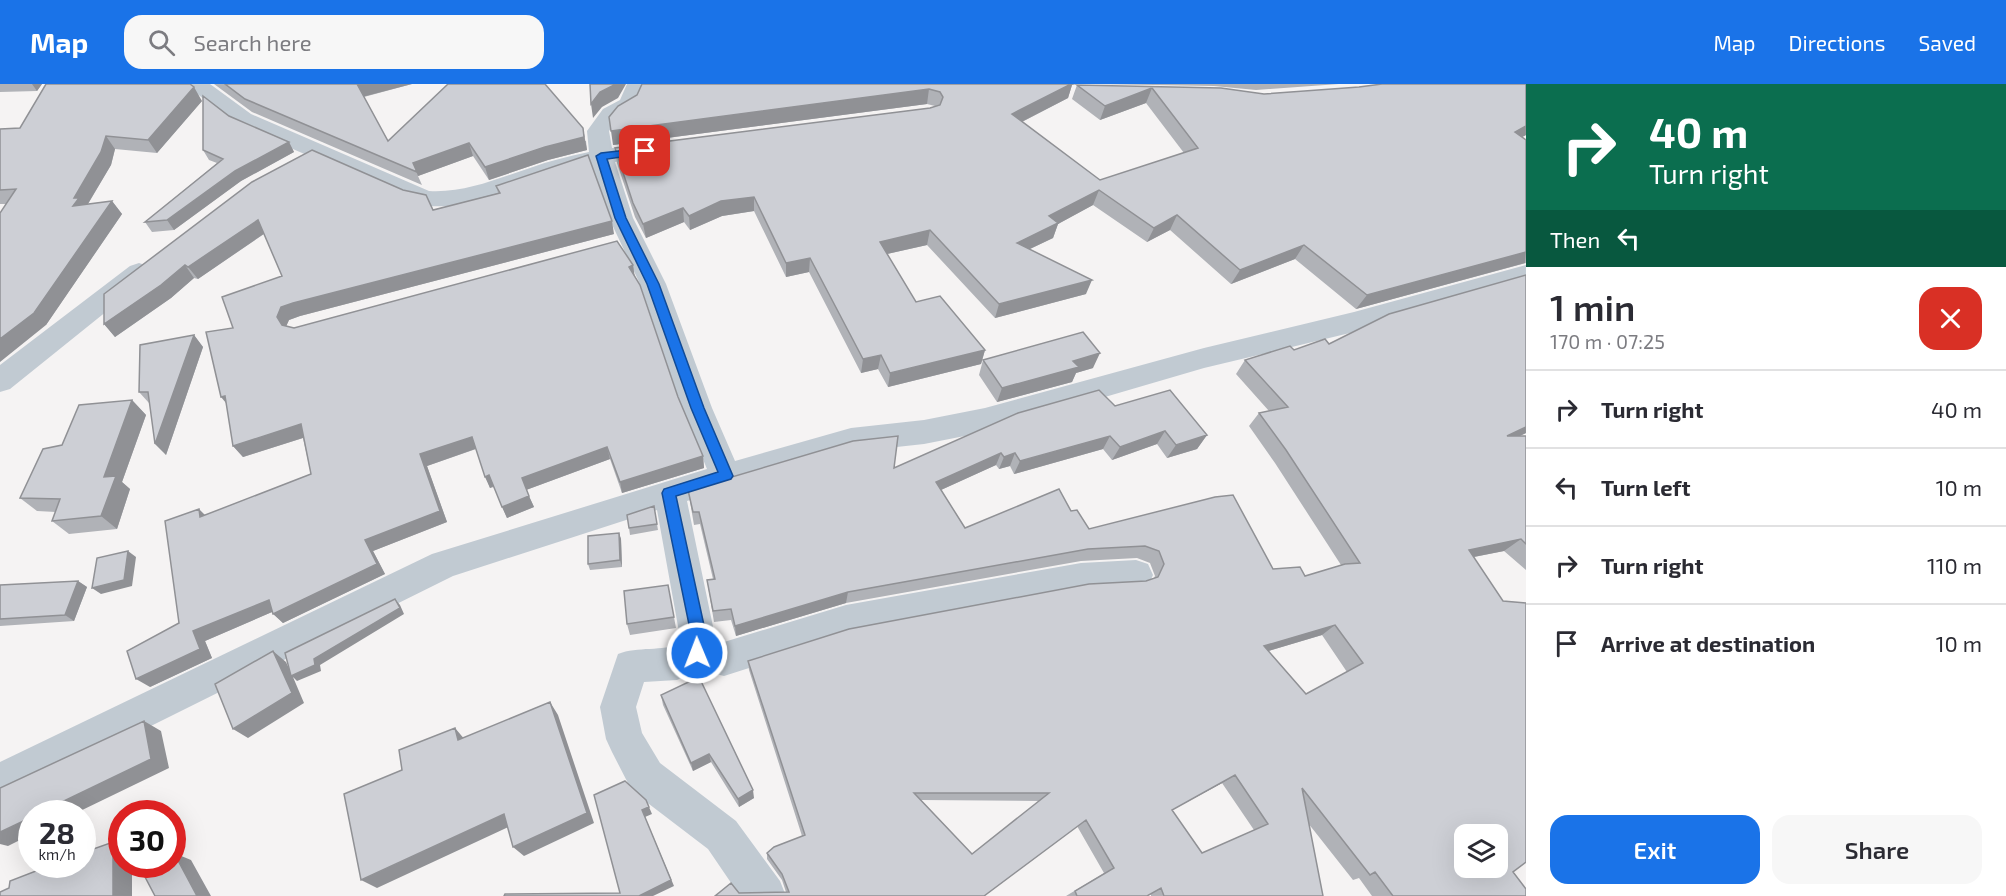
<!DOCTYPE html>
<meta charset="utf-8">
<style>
:root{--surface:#fff;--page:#f7f7f7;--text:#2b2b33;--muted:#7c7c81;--line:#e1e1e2;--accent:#1a73e8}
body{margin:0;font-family:"Exo 2",sans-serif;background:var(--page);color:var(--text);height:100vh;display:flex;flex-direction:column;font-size:22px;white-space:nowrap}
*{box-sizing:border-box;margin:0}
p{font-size:20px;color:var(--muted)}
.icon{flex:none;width:33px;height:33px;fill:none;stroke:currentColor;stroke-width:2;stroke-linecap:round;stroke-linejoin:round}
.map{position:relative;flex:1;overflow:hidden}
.drawer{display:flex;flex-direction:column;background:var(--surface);width:480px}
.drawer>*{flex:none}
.banner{background:#0b6e4f;color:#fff;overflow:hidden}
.buttons{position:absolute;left:1454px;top:740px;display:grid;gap:12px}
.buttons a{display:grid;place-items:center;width:54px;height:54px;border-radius:12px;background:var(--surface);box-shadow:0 6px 24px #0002;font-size:30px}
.speed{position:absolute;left:18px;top:716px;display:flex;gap:12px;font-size:30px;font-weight:700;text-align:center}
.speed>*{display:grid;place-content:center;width:78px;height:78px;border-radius:50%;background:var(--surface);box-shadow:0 6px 24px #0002;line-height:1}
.speed small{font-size:15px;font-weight:400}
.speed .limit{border:9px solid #d22;background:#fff;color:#111}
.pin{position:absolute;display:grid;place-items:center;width:51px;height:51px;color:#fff;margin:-26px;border-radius:12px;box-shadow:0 3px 9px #0006}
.me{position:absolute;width:66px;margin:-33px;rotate:359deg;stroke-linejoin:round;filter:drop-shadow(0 0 4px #0008)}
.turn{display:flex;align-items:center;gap:21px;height:126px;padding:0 24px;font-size:27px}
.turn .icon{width:78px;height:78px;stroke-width:2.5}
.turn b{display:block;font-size:42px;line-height:51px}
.then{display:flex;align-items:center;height:57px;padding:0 24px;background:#0003;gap:12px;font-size:22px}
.round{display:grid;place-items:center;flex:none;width:63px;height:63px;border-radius:18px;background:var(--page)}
.summary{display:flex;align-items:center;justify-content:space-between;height:102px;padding:0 24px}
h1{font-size:36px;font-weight:600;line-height:45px}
.button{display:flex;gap:12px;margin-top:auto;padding:12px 24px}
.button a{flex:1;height:69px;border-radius:18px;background:var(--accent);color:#fff;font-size:24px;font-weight:600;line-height:69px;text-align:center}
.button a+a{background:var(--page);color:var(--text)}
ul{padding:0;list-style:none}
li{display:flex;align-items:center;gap:18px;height:78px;padding:0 24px;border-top:2px solid var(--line)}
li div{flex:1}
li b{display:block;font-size:22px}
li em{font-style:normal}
header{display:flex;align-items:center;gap:36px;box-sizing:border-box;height:84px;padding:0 30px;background:var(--accent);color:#fff}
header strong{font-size:28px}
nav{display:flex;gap:33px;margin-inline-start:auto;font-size:21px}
.search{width:420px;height:54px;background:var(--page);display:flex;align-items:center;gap:15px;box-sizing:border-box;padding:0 21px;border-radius:18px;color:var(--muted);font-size:22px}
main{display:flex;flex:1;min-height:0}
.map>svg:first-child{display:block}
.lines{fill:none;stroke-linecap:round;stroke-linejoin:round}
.street{fill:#c1cad2;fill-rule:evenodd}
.wall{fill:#b0b2b7;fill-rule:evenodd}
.shaded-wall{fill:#909195}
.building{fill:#cdcfd5;stroke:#909195;stroke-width:1.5;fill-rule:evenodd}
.route{fill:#1a73e8;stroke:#114b97;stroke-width:1.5}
</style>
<header>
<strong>Map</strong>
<div class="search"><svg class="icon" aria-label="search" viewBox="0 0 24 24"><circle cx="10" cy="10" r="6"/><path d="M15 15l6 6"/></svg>Search here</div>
<nav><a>Map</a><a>Directions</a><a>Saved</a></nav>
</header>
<main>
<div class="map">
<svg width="1526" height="812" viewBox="0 0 1526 812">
<rect width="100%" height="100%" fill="#f5f3f3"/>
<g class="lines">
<!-- street -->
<path class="street" d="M185 0H210L251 30 429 107C465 109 496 95 530 84 549 77 569 72 589 68L587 47 603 25 620 16 627 0H649L637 25 619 35 609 47 612 64 658 58 666 60 670 65 666 70 615 78 633 134 666 200 712 324 735 377 851 344 924 336 985 324 1204 264 1354 228 1526 181V199L1354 248 1204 284 985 348 924 360 851 368 687 417 716 557 724 558 846 521 1081 479 1136 476 1148 480 1153 491 1148 502 1136 506 1081 509 846 553 724 592 699 586 677 596 644 598 636 623 642 649 660 679 736 737 780 797 786 812H740L708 765 632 707 612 668 606 655 600 623 618 570C638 562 662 568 681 559L657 426 453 492 0 717V678L432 470 707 385 682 324 640 200 609 134 592 82C536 94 484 126 425 122L235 40Z
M139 179 148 182 152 188 148 194 10 305 0 308V281L130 182Z"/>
</g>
<!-- wall -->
<path class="wall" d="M0 0H42L37 7 0 8Z
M214 0H412L364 13 388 57H586L587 66 548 76 489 96 473 72 418 92 422 101 252 28Z
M1094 0H1339L1256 6 1214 2Z
M1526 0V51L1522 53 1526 56V179L1356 225 1295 175 1231 200 1170 146 1147 158 1093 121 1058 140 1053 154 1030 165 1086 210 995 234 927 161 887 170 916 218 985 266 981 280 888 303 878 285 861 289 809 188 786 193 754 127 722 132 690 146 684 138 646 154 635 133 617 79 615 64 930 24 935 22 927 20 613 61 637 11 1072 1 1068 14 1022 38 1100 96 1184 69 1146 19 1100 36 1072 15 1077 1 1264 10Z
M202 17 157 69 115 65 111 81 88 120 112 117 122 130 46 241 6 120H0V45L20 44Z
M229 32 289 58 294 68 241 97 174 146 152 148 145 138 217 79 209 76 203 66Z
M252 98 433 126 498 109 496 102 614 150 300 232 289 236 286 242 294 244 633 181 634 191 678 313 703 372 704 384 622 409 610 375 526 406 534 423 507 434 494 403 490 404 476 365 427 382 447 438 373 467 385 490 283 539 272 528 205 557 212 574 150 603 179 539 205 431 311 390 303 354 243 373 233 362V244L282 192 264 150 198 195 194 194 171 214 115 253 104 240Z
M194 251 203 263 166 371 149 319 139 308Z
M1329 260 1526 349 1520 352H1526V486L1504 467 1474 473 1513 788 1526 812H1372L1359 794 1353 796 1308 739 1323 812H1151V810L1147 812H1066L1104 789 1077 742 984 812 739 809 786 808 782 796 767 775V769L802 752 749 586 748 577 1146 497 1154 494 1155 492 1150 479 1137 474 1081 477 846 519 736 552 731 536 714 538 707 496 713 495 700 440 694 441 688 406 894 384 1115 322 1207 351 1197 365 1167 374 1157 360 1112 376 1103 365 1014 390 1010 382 999 385 996 381 941 406 965 444 1071 427 1089 445 1305 492 1341 481 1275 379 1249 342 1259 329 1269 327 1236 290 1245 276ZM1322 551 1347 588 1306 610 1268 567ZM1222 699 1254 746 1202 769 1172 726ZM921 716 1040 717 972 770Z
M983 276 1093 284 1076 289 1072 298 997 318 979 291Z
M132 316 146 331 122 398 130 405 117 445 69 450 52 437 56 428 37 427 20 414 62 361Z
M654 422 658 446 630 451 629 444Z
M619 449 621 455 622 483 590 486 588 480Z
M78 497 87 503 74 537 0 542V501Z
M668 501 676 544 630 551 627 540Z
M661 611 754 714 739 723 711 678 693 687 663 621Z"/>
<!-- shaded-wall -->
<path class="shaded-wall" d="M32 0H42L37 7Z
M357 0H412L362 13Z
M616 0H626L618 14 602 23 593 34 591 20 600 8Z
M1067 0H1077L1072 1 1068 14 1008 45 1012 30Z
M194 3 202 17 157 69 148 56Z
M1152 4 1146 19 1100 36 1105 22Z
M929 5 927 20 613 61 611 47Z
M1526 42V51L1503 63 1515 48Z
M583 44 587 66 548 76 489 96 485 83 545 63Z
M106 52 115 65 111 81 86 123 73 122 74 114Z
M289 58 294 68 241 97 174 146 167 136 235 87Z
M469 59 473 72 418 92 413 79Z
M1099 106 1093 121 1058 140 1053 154 1013 173 1017 159 1049 132Z
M754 113V127L722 132 690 146 689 132 721 117Z
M112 117 122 130 46 241 0 278V255Z
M683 124 684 138 646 154 643 140Z
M1177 131 1170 146 1147 158 1154 144Z
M258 136 265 149 198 195 188 183Z
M612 137 614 150 300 232 289 236 285 245 277 233 281 223 293 219Z
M930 146 927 161 878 172 880 158Z
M1304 161 1295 175 1231 200 1240 186Z
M1526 168 1525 179 1356 225 1367 211Z
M810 174 809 188 786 193V179Z
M185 181 194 194 171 214 115 253 104 240Z
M633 181 635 194 629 183Z
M1092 196 1086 210 995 234 999 220Z
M194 251 203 263 166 371 155 360Z
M985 266 981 280 888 303 890 289Z
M1100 269 1093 284 1076 289 1072 298 997 318 1002 304 1073 277Z
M881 271 878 285 861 289 863 275Z
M225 312 231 325 221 313Z
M132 316 146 331 122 398 130 405 117 445 101 432 104 393Z
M301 340 309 352 243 373 233 362Z
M1526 343V349L1492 365 1507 352Z
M1165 347 1157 360 1112 376 1120 363Z
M1207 351 1197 365 1167 374 1176 361Z
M1110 352 1103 365 1014 390 1020 377Z
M472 353 478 364 427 382 447 438 373 467 385 490 283 539 273 530 365 456 420 370Z
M607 363 610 375 526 406 522 394Z
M1001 369 996 381 932 410 936 398Z
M1015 369 1010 382 999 385 1004 373Z
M703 372 704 384 622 409 620 398Z
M489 391 494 402 490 404 485 393Z
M529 412 534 423 507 434 502 423Z
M199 425 210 436 200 433Z
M619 449 621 455 622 483 620 476Z
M1521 455 1504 467 1453 477 1469 466Z
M128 467 136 473 132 502 101 510 92 504Z
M78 497 87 503 74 537 65 531Z
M848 508 846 519 736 552 735 542Z
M395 515 400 521 404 530 320 581 321 587 297 597 293 593 304 619 248 654 233 645 273 567 286 578 292 591Z
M269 516 279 525 205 557 212 574 150 603 136 595 193 547Z
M1335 541 1322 551 1252 572 1264 562Z
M550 618 558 631 594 739 524 772 513 763Z
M144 637 161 647 169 684 76 729H39Z
M455 644 466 657 458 656Z
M709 670 711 678 693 687 691 679Z
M1235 691 1222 699 1161 732 1172 726Z
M753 706 754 714 739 723 738 715Z
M646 716 652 730 645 733 674 802 653 812H639L642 726Z
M504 730 515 740 377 804 361 796Z
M32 733V750L8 762 0 760V748Z
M113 758 122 760V780H132V812H113Z
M174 769 191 776 211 812H197Z"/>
<!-- building -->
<path class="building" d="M46 0H190L194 3 148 56 106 52 101 68 74 114H79L73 122 112 117 34 229 0 255V129L16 105 0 106V45L20 44Z
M225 0H357L388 57 448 0H545L583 44 584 53 545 63 485 83 469 59 413 79 417 88 245 15Z
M590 0H616L600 8 591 20Z
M642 0H1071L1012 30 1100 96 1198 64 1152 4 1105 22 1077 1 1221 4 1264 10 1359 3 1382 0H1526V42L1515 48 1526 56V168L1367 211 1304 161 1240 186 1177 131 1154 144 1099 106 1049 132 1058 139 1017 159 1092 196 999 220 930 146 880 158 916 218 940 212 985 266 890 289 881 271 863 275 810 174 786 179 754 113 721 117 689 132 683 124 643 140 633 119 615 64 930 24 940 21 943 13 940 8 929 5 611 47 609 33 618 22 637 11Z
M203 12 229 32 289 58 235 87 167 136 145 138 223 75 203 66Z
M312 66 403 106 426 111 433 126 500 109 496 102 588 71 612 137 293 219 281 223 277 233 282 241 294 244 617 157 633 181 629 183 640 201 678 313 703 372 620 398 607 363 522 394 529 412 502 423 489 391 485 393 472 353 420 370 440 427 365 456 377 480 273 530 269 516 193 547 200 565 136 595 127 567 179 539 165 437 199 425 200 433 311 390 301 340 233 362 225 312 221 313 206 248 233 244 222 213 282 192 258 136 188 183 185 181 161 201 104 240V210L252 98Z
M1526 191V343L1507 352H1526V460L1521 455 1469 466 1503 517 1526 519V778L1513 788 1526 805V812H1393L1375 788 1370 791 1302 704 1323 812H1164L1161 804 1147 812H1077L1075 807 1114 784 1086 736 984 812H715L731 799 739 809 789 808 782 790 767 769 774 763 805 751 748 577 849 545 1089 500 1146 497 1158 493 1164 480 1159 467 1145 462 1088 465 848 508 735 542 731 525 713 527 707 496 715 495 699 428H693L688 406 853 357 898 352 894 384 1018 329 1099 306 1115 322 1170 306 1207 351 1176 361 1165 347 1120 363 1110 352 1020 377 1015 369 1004 373 1001 369 936 398 965 444 1059 405 1071 427 1077 426 1089 445 1215 413 1233 411 1273 485 1300 483 1305 492 1345 480 1360 479 1286 366 1259 329 1288 323 1245 276 1290 262 1294 266 1325 255 1329 260 1389 230ZM1335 541 1363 579 1306 610 1264 562ZM1235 691 1268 740 1202 769 1172 726ZM914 709H1049L972 770ZM1464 750H1497V783H1464Z
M1083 248 1100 269 1073 277 1079 283 1002 304 983 276Z
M194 251 155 360 148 308H139L140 261Z
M132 316 104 393 116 392 101 432 52 437 60 415 20 414 43 365 62 361 79 321Z
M654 422 657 440 629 444 627 431Z
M619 449 620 476 588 480V452Z
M128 467 124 496 92 504 97 474Z
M78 497 65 531 0 535V501Z
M668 501 674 533 627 540 624 507Z
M395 515 400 524 314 575 315 581 291 592 285 569Z
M273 567 292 609 233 645 215 600Z
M699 593 753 706 738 715 709 670 691 679 661 611Z
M550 618 587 729 513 763 504 730 361 796 344 710 402 686 399 666 455 644 458 656Z
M144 637 151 675 39 729H32V733L0 748V704Z
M625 697 646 716 649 723 642 726 671 796 639 812H504L505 810 620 809 594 711Z
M113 758V812H0V808L9 804 10 797 54 780H82V769Z
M174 769 197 812H155L144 791 159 780H172V770Z"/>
<!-- route -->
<path class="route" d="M645 64H648V69L607 75 626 134 659 200 704 324 733 392 731 395 676 412 707 555 702 574 697 576 691 574 689 569 692 555 662 409 664 405 718 388 691 324 647 200 615 134 596 72 601 69Z"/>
</svg>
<div class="buttons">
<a><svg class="icon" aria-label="layers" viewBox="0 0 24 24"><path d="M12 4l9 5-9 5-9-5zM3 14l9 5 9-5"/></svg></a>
</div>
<div class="speed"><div>28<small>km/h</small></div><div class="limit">30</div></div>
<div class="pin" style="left:645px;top:67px;background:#d93025"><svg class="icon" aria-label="arrive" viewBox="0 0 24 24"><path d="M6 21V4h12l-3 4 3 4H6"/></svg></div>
<svg class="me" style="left:697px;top:569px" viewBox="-20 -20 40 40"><circle r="17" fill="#1a73e8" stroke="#fff" stroke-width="3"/><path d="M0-11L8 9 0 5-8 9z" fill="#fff"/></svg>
</div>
<section class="drawer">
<div class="banner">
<div class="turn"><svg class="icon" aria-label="right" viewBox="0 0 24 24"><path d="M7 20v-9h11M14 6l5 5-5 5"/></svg><div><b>40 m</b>Turn right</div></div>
<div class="then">Then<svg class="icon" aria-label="left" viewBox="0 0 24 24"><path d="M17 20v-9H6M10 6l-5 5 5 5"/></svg></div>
</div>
<div class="summary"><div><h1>1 min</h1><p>170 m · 07:25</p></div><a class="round" style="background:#d93025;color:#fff"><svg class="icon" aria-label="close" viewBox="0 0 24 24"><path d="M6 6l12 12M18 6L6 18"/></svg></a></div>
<ul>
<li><svg class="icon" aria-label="right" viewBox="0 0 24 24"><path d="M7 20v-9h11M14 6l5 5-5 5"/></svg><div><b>Turn right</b></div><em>40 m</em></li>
<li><svg class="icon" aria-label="left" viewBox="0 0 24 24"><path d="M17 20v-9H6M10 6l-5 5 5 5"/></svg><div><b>Turn left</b></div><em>10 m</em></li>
<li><svg class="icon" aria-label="right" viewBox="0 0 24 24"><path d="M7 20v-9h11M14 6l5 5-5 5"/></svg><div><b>Turn right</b></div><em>110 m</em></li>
<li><svg class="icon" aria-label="arrive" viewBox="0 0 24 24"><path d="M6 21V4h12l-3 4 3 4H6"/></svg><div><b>Arrive at destination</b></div><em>10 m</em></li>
</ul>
<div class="button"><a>Exit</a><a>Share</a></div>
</section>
</main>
